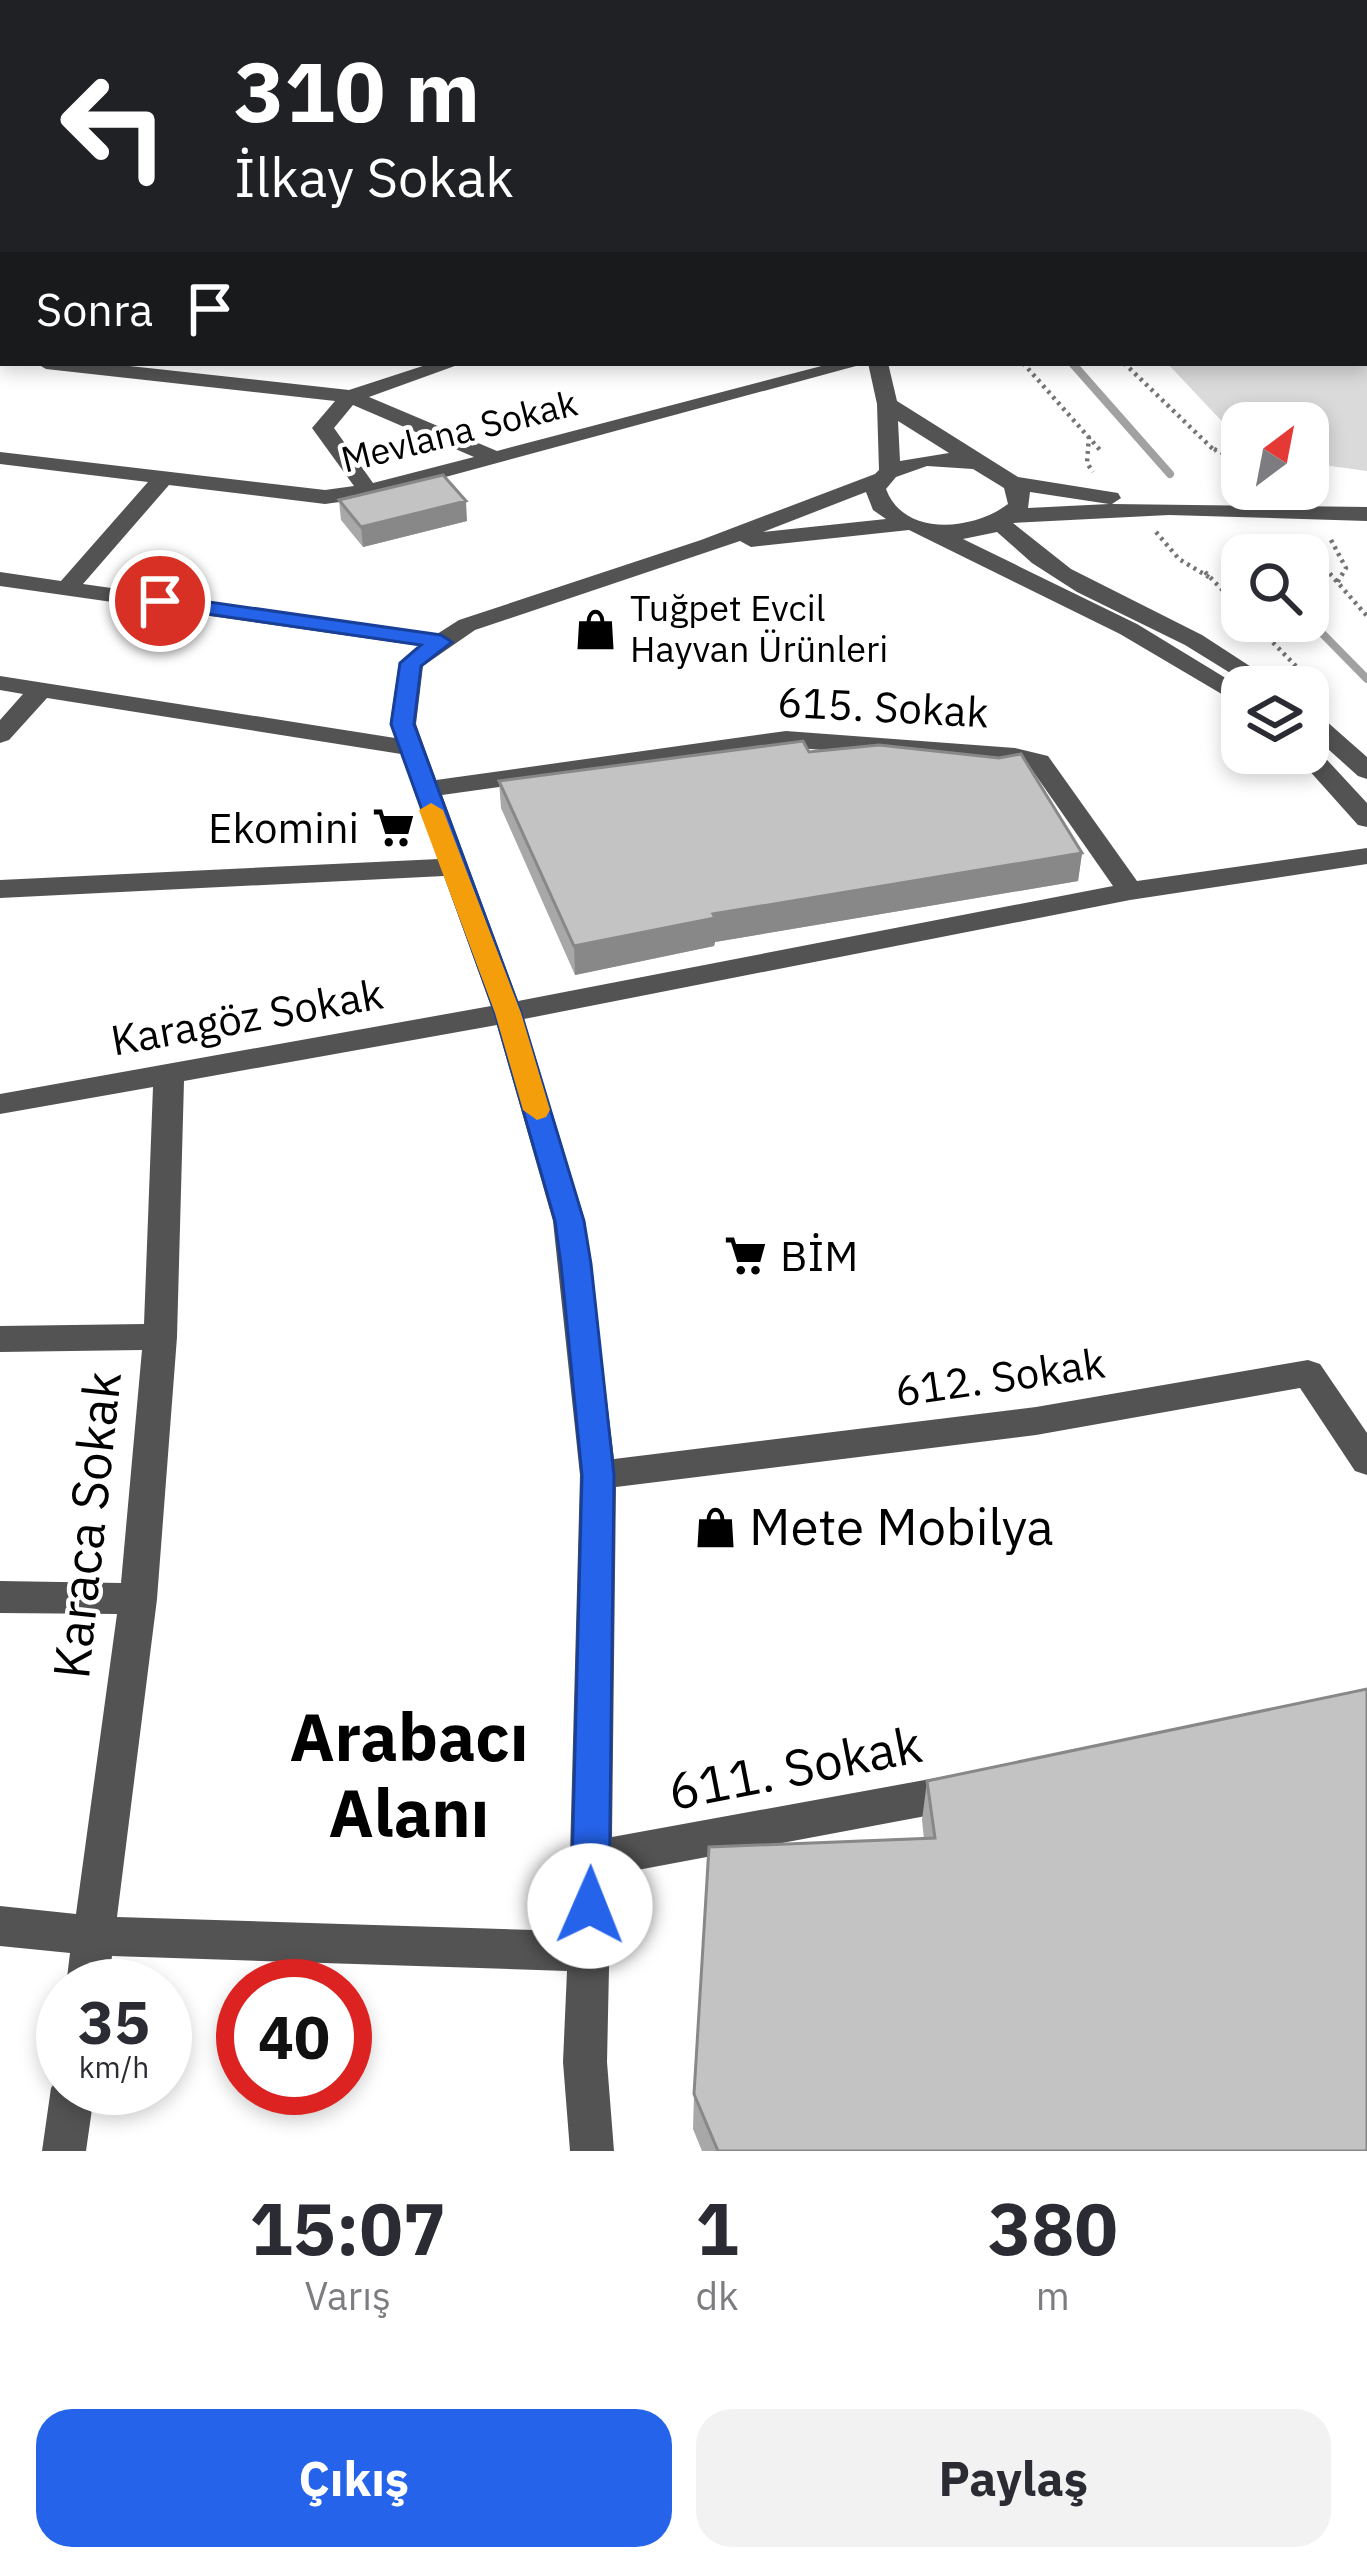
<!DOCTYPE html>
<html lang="tr">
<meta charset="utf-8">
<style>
:root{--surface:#fff;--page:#f2f2f3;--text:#2b2b33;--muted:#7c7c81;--accent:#2563eb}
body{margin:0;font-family:"IBM Plex Sans",sans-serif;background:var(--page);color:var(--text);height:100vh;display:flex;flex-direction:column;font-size:45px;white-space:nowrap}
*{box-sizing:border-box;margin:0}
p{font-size:39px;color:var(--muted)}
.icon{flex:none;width:66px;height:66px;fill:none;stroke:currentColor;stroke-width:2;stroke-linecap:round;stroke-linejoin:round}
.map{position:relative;height:2151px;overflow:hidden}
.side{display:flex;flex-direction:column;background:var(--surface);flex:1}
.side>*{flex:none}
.top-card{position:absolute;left:0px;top:0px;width:1368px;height:366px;box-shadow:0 6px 18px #0003;background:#202124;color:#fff;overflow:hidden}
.needle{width:78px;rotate:32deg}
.fabs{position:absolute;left:1221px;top:402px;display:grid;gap:24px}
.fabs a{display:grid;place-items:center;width:108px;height:108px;border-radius:24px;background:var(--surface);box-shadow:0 6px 18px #0003;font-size:60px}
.speed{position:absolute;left:36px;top:1959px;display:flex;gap:24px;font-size:60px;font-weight:700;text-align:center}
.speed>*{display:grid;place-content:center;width:156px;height:156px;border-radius:50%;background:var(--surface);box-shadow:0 6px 18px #0003;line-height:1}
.speed small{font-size:30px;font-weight:400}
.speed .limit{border:18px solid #d22;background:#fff;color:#111}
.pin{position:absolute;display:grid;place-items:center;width:102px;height:102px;color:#fff;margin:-51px;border:6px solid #fff;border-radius:50%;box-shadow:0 3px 12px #0007}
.me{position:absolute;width:132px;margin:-66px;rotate:1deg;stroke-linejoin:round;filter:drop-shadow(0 0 9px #0008)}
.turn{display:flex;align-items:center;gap:42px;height:252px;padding:0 36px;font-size:54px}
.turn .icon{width:156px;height:156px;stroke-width:2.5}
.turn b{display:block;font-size:84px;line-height:102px}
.then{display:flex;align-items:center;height:114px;padding:0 36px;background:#0003;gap:24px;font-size:45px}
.eta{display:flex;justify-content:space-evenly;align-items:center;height:204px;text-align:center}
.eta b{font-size:72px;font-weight:700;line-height:84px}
.button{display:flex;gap:24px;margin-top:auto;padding:24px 36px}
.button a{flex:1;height:138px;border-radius:36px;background:var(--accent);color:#fff;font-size:48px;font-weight:700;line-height:138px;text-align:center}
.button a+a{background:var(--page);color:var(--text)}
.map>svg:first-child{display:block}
.green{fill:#dadada}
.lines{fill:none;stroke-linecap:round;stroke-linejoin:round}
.stream{stroke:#a1a1a1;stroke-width:8}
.path{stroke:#757575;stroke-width:4.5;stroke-dasharray:3 4.5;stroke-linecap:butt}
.minor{fill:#535353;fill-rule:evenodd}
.wall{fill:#a8a8a8}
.shaded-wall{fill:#888}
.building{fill:#c3c3c3;stroke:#888;stroke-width:3}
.route{fill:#2563eb;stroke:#184099;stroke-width:3}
.slow{fill:#f59e0b}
.labels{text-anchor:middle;stroke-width:9;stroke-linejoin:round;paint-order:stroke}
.far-street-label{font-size:36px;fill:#000;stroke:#fff}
.far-poi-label{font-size:36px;fill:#000;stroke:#fff;text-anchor:start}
.street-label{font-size:42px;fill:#000;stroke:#fff}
.poi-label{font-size:42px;fill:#000;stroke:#fff;text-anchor:end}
.near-street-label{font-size:51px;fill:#000;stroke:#fff}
.near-poi-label{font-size:51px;fill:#000;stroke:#fff;text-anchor:start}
.near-district-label{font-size:66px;font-weight:bold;fill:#000;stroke:#fff}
</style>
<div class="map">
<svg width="1367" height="2151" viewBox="0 0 1367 2151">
<rect width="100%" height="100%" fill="#fff"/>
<!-- green -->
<path class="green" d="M1365 99 1367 101V471L1308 463V423H1242V435L1230 430 1167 363H1365Z"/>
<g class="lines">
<!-- stream -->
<path class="stream" d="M1072 363 1170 474
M1234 543 1245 555
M1308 619 1367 679"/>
<!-- path -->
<path class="path" d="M1023 363 1100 450
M1124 363 1216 452
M1089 436 1087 463 1093 472
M1214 449 1242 462
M1156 532 1179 559 1212 579
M1331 540 1346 568 1337 583
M1310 551 1367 616
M1205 572 1242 610
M1252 621 1325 696"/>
<!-- minor -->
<path class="minor" d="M69 0H94L67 3Z
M250 0H268L270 3H252Z
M282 0H309L280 3Z
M442 0H468L440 3Z
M606 0H627L629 3H608Z
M785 0H805L783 3Z
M3 17V27L0 28V18Z
M0 103 3 104V114L0 113Z
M3 136V146L0 147V137Z
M0 267 3 268V280L0 279Z
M3 327V340L0 341V328Z
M0 352 3 363H7L0 364Z
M36 363H102L349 390 432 363H463L369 397 497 451 833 363H867L368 498 325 504 169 485 83 584 437 634 459 620 701 540 875 474 879 470 877 404 868 363H888L897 401 1018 477 1118 493 1121 498 1112 504 1367 507V521L1169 515 1013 523 1071 569 1202 635 1282 687H1253L1185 645 1077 592 1032 563 997 532 963 539 1137 624 1242 688V706L1120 634 909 530 751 547 740 541 475 630 423 666 416 724 436 780 786 731 1015 748 1048 756 1137 881 1367 848V864L1130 900 524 1019 585 1221 614 1459 1036 1407 1308 1360 1320 1364 1367 1433V1475L1355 1471 1300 1388 1036 1435 616 1487 612 1837 963 1773 977 1778 983 1791 977 1804 963 1809 611 1875 607 2062 614 2151H570L563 2062 567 1971 112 1956 108 1986H66L70 1953 0 1946V1906L76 1914 117 1614 0 1613V1581L121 1583 142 1350 0 1352V1326L144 1324 153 1087 0 1114V1094L491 1006 444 876 0 898V880L439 859 401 754 47 698 9 740 0 743V720L23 694 0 690V676L395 738 390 724 399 663 420 646 0 586V572L61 581 148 482 0 464V452L325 490 354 486 312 428 335 401 46 369ZM353 405 474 457 373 483 334 428ZM898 421 949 453 900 461ZM927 466 973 469 1004 488 1008 504C974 530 904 538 886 489L896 477ZM866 492 873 510 886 519 763 532ZM1030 492 1109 504 1028 508ZM786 747 1030 767 1113 886 518 1001 442 795ZM497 1025 553 1221 580 1475 568 1931 117 1917 157 1599 177 1337 184 1081Z
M1308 710 1317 713 1367 757V779L1358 776 1308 731Z
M1308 746 1316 748 1367 803V827L1358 825 1298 758 1294 753H1308Z
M63 2070V2088H95L86 2151H42L51 2088Z"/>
</g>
<!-- wall -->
<path class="wall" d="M339 500 467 521 363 547 341 520Z
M809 752 1082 853 1078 881 715 942 714 946 575 975 501 808 499 781Z
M927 1781 1367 2151H702L693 2129 694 2094 924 1839 922 1820Z"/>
<!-- shaded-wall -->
<path class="shaded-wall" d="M466 501 467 521 363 547 361 527Z
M1082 853 1078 881 715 942 714 946 575 975 574 946 713 914Z"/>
<!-- building -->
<path class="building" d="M443 475 466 501 361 527 339 500Z
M803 741 809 752 879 745 999 758 1021 754 1082 853 713 914 715 918 574 946 499 781Z
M1367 1689V2151H718L694 2094 709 1847 935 1838 927 1781Z"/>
<!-- route -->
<path class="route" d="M160 595 441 635 452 642 421 666 414 724 521 1013 584 1221 591 1264 614 1475 609 1906 603 1918 590 1924 577 1918 571 1906 582 1475 561 1264 555 1221 495 1013 391 724 400 663 421 645 153 606 150 601Z"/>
<!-- slow -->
<path class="slow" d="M431 803 443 810 521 1013 550 1110 546 1117 537 1120 523 1110 495 1013 419 810Z"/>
<!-- icons -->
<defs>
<symbol id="shop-bare" viewBox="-9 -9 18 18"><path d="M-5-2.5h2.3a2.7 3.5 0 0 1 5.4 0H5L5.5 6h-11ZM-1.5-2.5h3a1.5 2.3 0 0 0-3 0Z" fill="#000" stroke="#fff" stroke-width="2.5" paint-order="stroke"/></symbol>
<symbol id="supermarket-bare" viewBox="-9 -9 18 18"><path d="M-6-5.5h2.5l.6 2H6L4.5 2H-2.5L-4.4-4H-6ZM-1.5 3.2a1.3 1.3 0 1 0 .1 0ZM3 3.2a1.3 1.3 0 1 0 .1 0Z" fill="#000" stroke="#fff" stroke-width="2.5" paint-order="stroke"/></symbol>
</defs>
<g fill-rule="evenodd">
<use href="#shop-bare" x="566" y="600" width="59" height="59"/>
<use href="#supermarket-bare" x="364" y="798" width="59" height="59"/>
<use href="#supermarket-bare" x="716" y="1226" width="59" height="59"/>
<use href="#shop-bare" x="686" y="1498" width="59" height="59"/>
</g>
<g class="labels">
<!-- far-street labels -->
<g class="far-street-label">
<text transform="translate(459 431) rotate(-14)" y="13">Mevlana Sokak</text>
</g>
<!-- far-poi labels -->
<g class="far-poi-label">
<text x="630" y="621">Tuğpet Evcil<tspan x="630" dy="41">Hayvan Ürünleri</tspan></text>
</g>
<!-- street labels -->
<g class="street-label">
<text transform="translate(883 707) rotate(3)" y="15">615. Sokak</text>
<text transform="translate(247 1017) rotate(-10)" y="15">Karagöz Sokak</text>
<text transform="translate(1000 1377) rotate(-8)" y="15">612. Sokak</text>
</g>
<!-- poi labels -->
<g class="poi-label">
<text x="359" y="843">Ekomini</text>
<text x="780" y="1271" text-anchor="start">BİM</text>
</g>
<!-- near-street labels -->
<g class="near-street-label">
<text transform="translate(87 1525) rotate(-84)" y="18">Karaca Sokak</text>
<text transform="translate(795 1768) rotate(-11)" y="18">611. Sokak</text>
</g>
<!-- near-poi labels -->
<g class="near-poi-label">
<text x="749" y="1545">Mete Mobilya</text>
</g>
<!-- near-district labels -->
<g class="near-district-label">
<text x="409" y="1761">Arabacı<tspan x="409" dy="76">Alanı</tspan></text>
</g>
</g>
</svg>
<div class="fabs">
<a><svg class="needle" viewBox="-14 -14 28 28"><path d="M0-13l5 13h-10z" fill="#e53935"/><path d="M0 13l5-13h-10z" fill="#7c7c81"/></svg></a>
<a><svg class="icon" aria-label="search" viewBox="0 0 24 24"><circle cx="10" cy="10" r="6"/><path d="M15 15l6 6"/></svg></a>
<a><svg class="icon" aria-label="layers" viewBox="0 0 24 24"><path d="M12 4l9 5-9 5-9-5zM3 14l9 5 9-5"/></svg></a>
</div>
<div class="speed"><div>35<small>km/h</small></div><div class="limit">40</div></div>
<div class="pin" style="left:160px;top:601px;background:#d93025"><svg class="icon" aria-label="arrive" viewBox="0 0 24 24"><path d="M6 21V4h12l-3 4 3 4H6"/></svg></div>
<svg class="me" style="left:590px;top:1906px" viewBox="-20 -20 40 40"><circle r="19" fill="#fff"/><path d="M0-13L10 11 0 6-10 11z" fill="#2563eb"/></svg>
<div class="top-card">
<div class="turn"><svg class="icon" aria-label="left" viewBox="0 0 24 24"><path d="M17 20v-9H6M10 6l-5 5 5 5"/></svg><div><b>310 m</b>İlkay Sokak</div></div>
<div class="then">Sonra<svg class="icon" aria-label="arrive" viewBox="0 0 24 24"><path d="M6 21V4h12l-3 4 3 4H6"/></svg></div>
</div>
</div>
<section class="side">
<div class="eta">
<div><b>15:07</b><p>Varış</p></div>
<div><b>1</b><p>dk</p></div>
<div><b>380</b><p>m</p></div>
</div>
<div class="button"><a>Çıkış</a><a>Paylaş</a></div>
</section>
